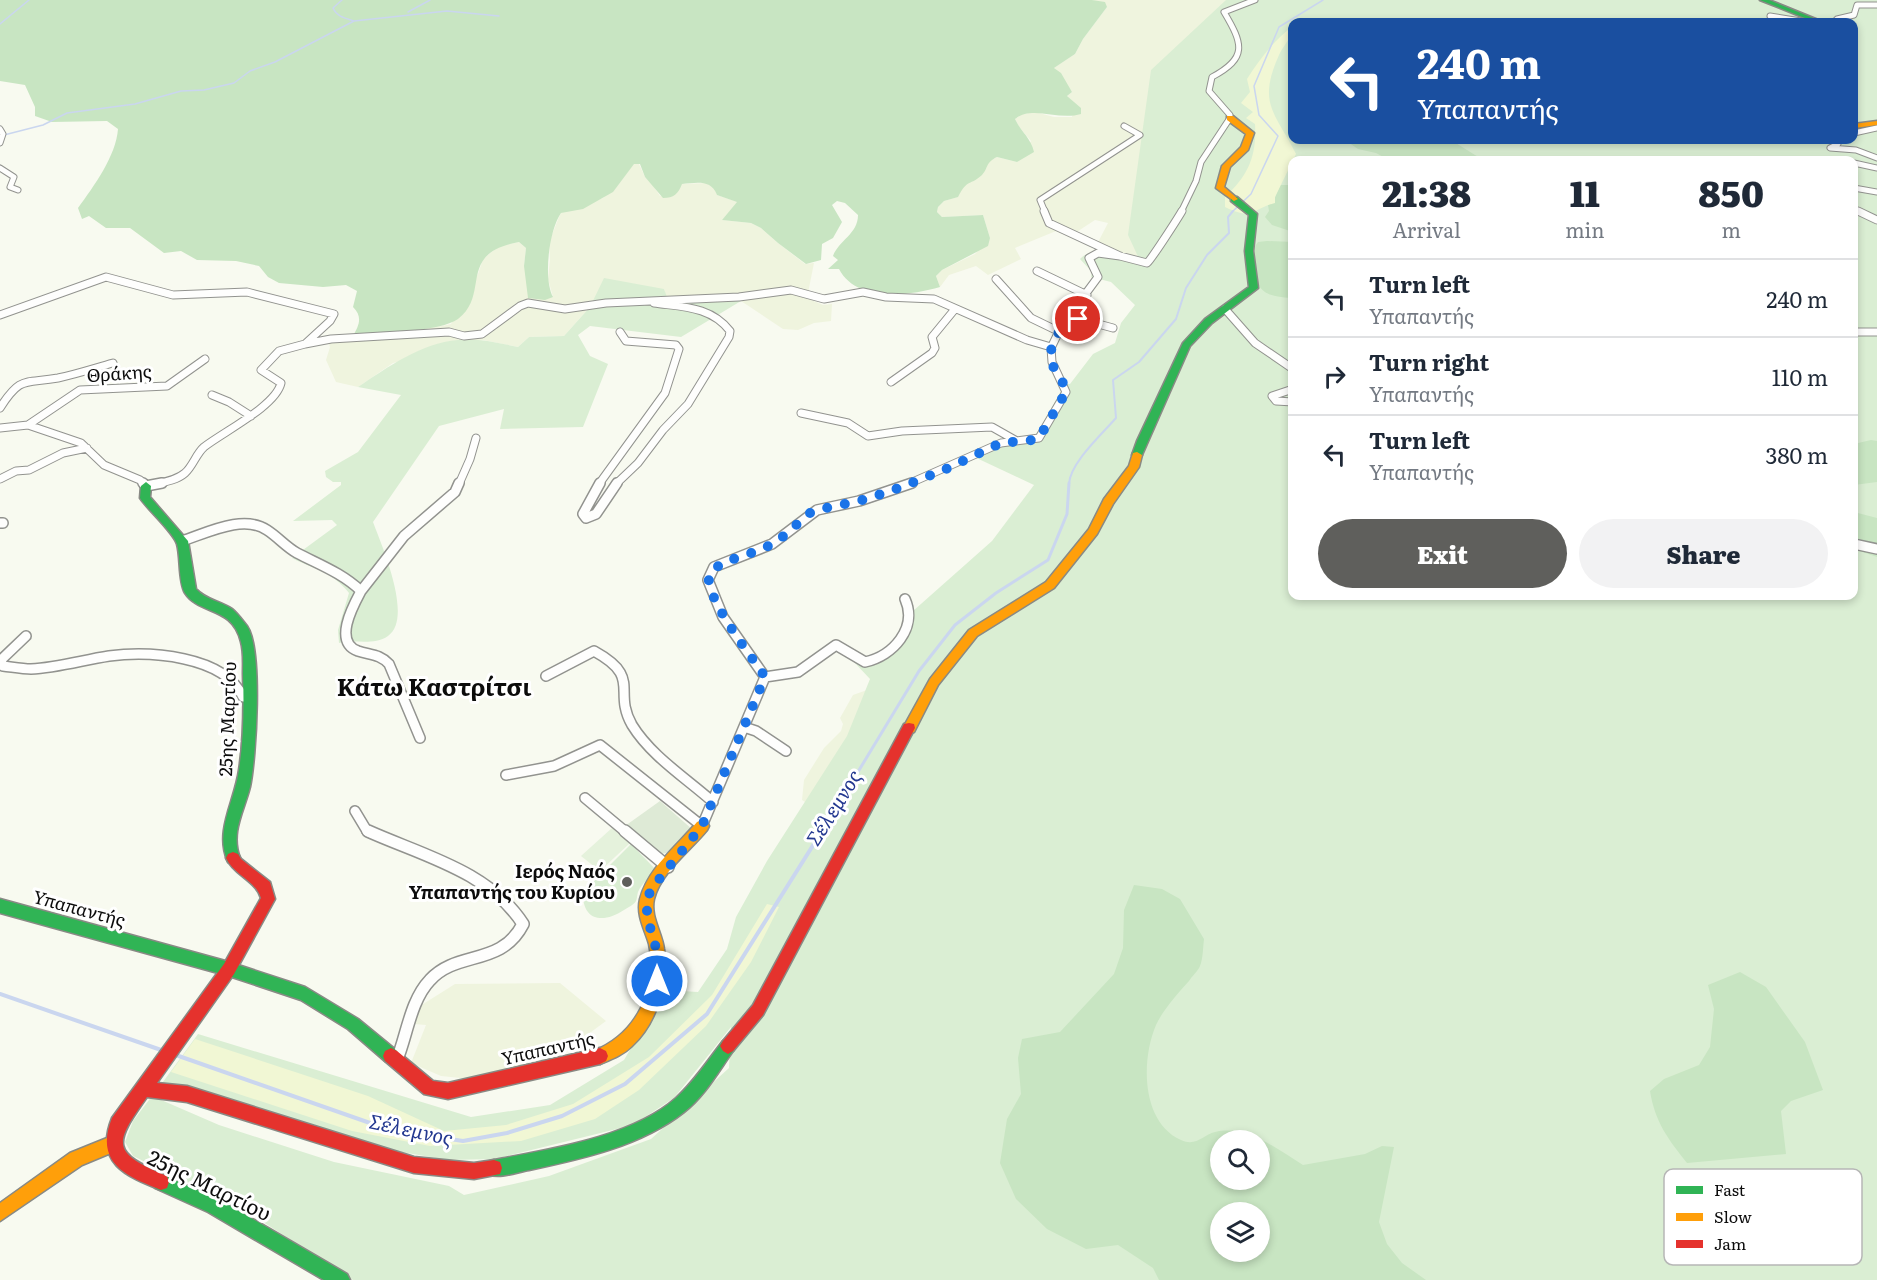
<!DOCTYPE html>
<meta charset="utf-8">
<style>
:root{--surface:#fff;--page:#f2f2f3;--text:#1f2937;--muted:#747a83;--line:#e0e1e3;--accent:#5f5f5c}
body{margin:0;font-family:Literata,serif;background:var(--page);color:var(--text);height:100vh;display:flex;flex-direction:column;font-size:22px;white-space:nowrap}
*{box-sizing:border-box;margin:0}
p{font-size:20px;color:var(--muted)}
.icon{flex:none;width:33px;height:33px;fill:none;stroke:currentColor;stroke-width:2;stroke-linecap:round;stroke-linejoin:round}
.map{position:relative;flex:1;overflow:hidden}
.drawer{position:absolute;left:1288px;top:156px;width:570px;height:444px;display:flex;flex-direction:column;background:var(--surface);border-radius:12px;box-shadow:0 3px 9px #0003}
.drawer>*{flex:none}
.guide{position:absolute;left:1288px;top:18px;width:570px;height:126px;border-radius:12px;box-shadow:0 3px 9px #0003;background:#1a4fa0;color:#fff;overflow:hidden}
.buttons{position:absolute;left:1210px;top:1130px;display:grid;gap:12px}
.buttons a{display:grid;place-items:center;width:60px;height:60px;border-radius:50%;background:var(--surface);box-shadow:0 3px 9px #0003;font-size:30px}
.pin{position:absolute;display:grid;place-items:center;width:51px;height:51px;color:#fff;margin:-26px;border:3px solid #fff;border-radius:50%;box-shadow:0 2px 6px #0007}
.me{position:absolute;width:66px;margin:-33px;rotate:0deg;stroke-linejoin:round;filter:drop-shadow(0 0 4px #0008)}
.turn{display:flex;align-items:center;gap:21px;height:126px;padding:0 30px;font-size:27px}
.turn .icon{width:78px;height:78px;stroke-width:2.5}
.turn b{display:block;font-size:42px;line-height:51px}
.eta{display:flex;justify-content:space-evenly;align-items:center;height:102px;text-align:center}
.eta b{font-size:36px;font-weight:800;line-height:42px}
.action{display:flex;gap:12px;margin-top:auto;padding:12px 30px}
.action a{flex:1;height:69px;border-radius:36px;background:var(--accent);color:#fff;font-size:24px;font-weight:800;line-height:69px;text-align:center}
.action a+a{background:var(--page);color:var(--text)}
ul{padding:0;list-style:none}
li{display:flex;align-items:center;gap:18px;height:78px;padding:0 30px;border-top:2px solid var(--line)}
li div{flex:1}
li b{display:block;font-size:22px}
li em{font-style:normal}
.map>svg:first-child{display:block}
.farmland{fill:#eff4de}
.green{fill:#daeed3;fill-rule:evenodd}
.forest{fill:#c8e5c2;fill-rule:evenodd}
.sand{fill:#f1f7d4}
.cemetery{fill:#deead6}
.pitch{fill:#e5f2dc}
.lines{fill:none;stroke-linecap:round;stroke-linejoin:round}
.stream-far3{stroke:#cad6ef;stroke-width:1.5}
.stream-far2{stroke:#cad6ef;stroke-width:2}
.stream-far1{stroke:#cad6ef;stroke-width:3}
.stream{stroke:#cad6ef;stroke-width:4}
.street-far3-casing{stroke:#92938f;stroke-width:7}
.street-far2-casing{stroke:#92938f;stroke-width:9}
.street-far1-casing{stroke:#92938f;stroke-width:12}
.street-casing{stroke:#92938f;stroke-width:14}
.fast-casing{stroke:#898a85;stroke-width:3}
.slow-casing{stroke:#898a85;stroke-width:3}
.jam-casing{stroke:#898a85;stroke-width:3}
.street-far3{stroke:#fefefd;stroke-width:5}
.street-far2{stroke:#fefefd;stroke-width:7}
.street-far1{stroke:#fefefd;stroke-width:9}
.street{stroke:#fefefd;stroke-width:11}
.fast{fill:#30b455;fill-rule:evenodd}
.slow{fill:#ff9f0a;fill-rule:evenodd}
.jam{fill:#e5322d;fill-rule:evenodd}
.route{stroke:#1a73e8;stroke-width:10;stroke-dasharray:0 18}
.poi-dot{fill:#5f5f5c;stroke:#fff;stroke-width:2}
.labels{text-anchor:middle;stroke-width:6;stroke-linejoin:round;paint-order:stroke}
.street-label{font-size:18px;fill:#0c0c0c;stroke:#fff}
.poi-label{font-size:18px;font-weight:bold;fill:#0c0c0c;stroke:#fff;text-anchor:end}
.water-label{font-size:20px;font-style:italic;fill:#233890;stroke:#fff}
.near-street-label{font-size:21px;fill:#0c0c0c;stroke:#fff}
.district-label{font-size:24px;font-weight:bold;fill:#0c0c0c;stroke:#fff}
.key{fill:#fff;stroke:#b6b6b6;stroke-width:1.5}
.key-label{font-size:16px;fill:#0c0c0c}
</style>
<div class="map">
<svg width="1877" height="1280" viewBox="0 0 1877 1280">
<rect width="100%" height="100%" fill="#f8faf0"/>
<!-- farmland -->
<path class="farmland" d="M1077 0H1283L1150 265 1095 248 1108 223 1095 220 1069 237 1056 231 1015 248 1021 259 988 275 976 266 949 275 940 287 936 276 942 270 975 254 990 238 983 215 942 217 937 212 938 207 944 201 957 197 965 184 982 174 988 162 997 157 1017 162 1031 141 1019 127 1015 119 1022 114 1035 112 1054 117H1072L1073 102 1067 96 1072 92 1054 68 1075 54 1083 39 1107 7 1092 0Z
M633 164H639L645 177 652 184 660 196 682 184 706 183 715 188 717 195 738 202 722 220 751 223 761 228 778 243 805 264 814 263 807 298 823 305 832 304 831 321 814 323 798 330 783 329 741 301 666 297 664 289 590 307 564 336 529 337 518 347 483 340 393 363 358 387 336 382 326 360 330 347 327 338 442 326 451 324 478 274 483 259 499 246 519 242 526 248 524 266 553 297 548 279 550 260 549 242 559 217 561 213 603 198Z
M867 690 872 694 808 804 802 800 804 780 824 748 841 731 843 724 840 718 853 695Z
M560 983 606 1021 553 1060 470 1079 441 1076 411 1063 426 1025 414 1024 420 1006 455 984Z"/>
<!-- green -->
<path class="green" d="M1226 0H1877V1280H353L241 1208 133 1156 125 1142 133 1121 152 1096 219 1125 334 1162 449 1186 464 1195 549 1176 651 1139 729 1068 731 1027 674 1098 633 1125 495 1159 447 1160 373 1147 160 1086 198 1034 471 1117 550 1105 624 1060 665 990 698 992 727 949 736 917 767 861 847 736 870 679 854 662C879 659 898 643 904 619L992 541 1034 485 968 454 1004 438H1029L1038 432 1061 391 1059 383 1070 384 1093 354 1115 343 1121 323 1135 305 1111 282 1091 277 1092 272 1080 259C1095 243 1123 258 1141 263L1128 235 1151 70ZM1293 22H1854V140H1293ZM1293 160H1854V596H1293ZM1221 1140H1260V1179H1221ZM1221 1212H1260V1251H1221Z
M604 278 664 289 667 297 741 301 681 337 590 326 578 335 590 356 608 364 583 427 500 429 504 409 439 426 373 522C381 544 414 618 388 636 374 646 355 639 339 643L338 630 349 593C332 571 315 570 292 558L337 525 332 520 293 521 341 485V482H333L326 477 325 471 358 452 401 395 358 387C388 367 421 343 458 340 478 338 499 343 518 347L529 337 564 336 590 307Z
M631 844 657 871C649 878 642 883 638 892 637 895 637 899 636 901 634 905 627 908 624 910 603 924 582 921 583 892Z"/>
<!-- forest -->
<path class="forest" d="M0 0H1092L1105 2 1107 7 1083 39 1075 54 1054 68 1061 73 1072 92 1067 96 1081 108V114C1059 121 1032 105 1015 119 1021 132 1031 138 1034 152L1017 162 997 157C985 163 989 167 982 175 970 186 968 178 958 197L944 201 938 207 937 212 942 217 983 215 990 238 988 246 942 270 936 276 940 287C908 296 857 303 839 269H828L838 260 833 256C839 240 858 234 858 215L845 203 837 201 832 205 842 222 833 238 822 244 821 260 806 264 778 243 761 228 751 223 722 220 737 202 717 195C711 179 696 183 682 184 678 194 674 198 663 198L645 177 640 164H634L613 192 583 209 561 213C549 230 543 279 553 297L545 300 528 298 524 266 526 248 519 242C456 253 491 294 458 319 440 332 377 333 353 336 359 325 363 317 353 307L357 291 346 285 323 287 279 283 268 277 259 266 236 261 197 260 181 251 164 253 130 228H106L89 216 82 219 78 208C94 186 116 156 118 129L107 121 52 122 35 116V107L25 85 0 81Z
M1345 140H1451L1483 160H1389L1376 153 1358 149Z
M1280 185H1293V232L1272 225 1265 217 1269 211 1268 205 1274 200Z
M1267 241 1293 242V295L1291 298C1265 296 1256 292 1254 265 1253 256 1252 249 1258 242Z
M1871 440 1877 441V482L1854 485V444Z
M1854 512 1877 518V557L1854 549Z
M1134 885 1162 889 1180 899 1204 939C1203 947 1203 959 1200 966 1198 971 1192 976 1189 981 1178 993 1163 1010 1156 1025 1141 1060 1141 1122 1181 1140 1196 1147 1203 1135 1215 1132 1247 1124 1278 1150 1303 1165L1365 1154 1382 1146 1394 1147 1379 1222 1387 1244 1402 1263 1426 1280H1159L1153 1268 1118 1245 1086 1249 1047 1229 1016 1199 1000 1163 1007 1119 1021 1094 1018 1058 1022 1039 1060 1032 1114 974 1123 948 1124 910ZM1221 1140H1260V1179H1221ZM1221 1212H1260V1251H1221Z
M1740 972 1766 987 1805 1042 1823 1090 1791 1101 1781 1111 1786 1154 1687 1163C1668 1139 1655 1122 1650 1091L1664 1079 1699 1065 1710 1047 1714 1009 1708 985Z"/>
<!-- sand -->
<path class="sand" d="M1293 26C1293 37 1284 44 1279 55 1257 104 1275 112 1296 154L1275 197V203C1252 209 1254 221 1225 207V197C1248 176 1257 156 1255 124L1246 118 1253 112 1241 103 1250 92 1247 79C1260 59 1274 40 1293 26Z
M767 904 779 907 751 962 706 1026 639 1090 595 1119 521 1141 430 1146 352 1131 171 1072 195 1039 368 1096 444 1131 506 1125 573 1104 649 1057 712 995Z"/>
<!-- cemetery -->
<path class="cemetery" d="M660 801 693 830C682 841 675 854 658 854L625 826Z"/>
<!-- pitch -->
<path class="pitch" d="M612 828 630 843 600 871 581 856Z"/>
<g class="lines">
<!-- stream-far3 -->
<path class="stream-far3" d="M342 0 333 8C337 17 345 18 354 21L447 11 499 16
M408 12 430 0
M0 24 29 0
M4 135 43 125 67 113 135 104 181 91 204 90 234 83 250 71 275 62 354 21
M1232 212 1251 194 1278 136 1259 115 1254 86 1279 27 1323 0"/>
<!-- stream-far2 -->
<path class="stream-far2" d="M1069 484C1070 463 1102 434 1116 418L1113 380 1139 362 1176 319 1186 288 1207 255 1229 233 1228 217 1233 211"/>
<!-- stream-far1 -->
<path class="stream-far1" d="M821 833 919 671 955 625 996 593 1048 560 1067 514 1069 483"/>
<!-- stream -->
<path class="stream" d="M0 994 164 1051
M173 1054 390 1130 463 1141 507 1133 562 1116 625 1084 707 1014 822 831"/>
<defs>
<path id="street-far3" d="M1770 16 1807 22
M1834 22 1837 19 1854 15 1857 5H1877
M0 129 3 134 0 143
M1854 133 1877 128
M1839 140 1838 144 1830 148 1856 150 1877 158
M1854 163 1877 168
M0 168 14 177 10 187 18 190
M1854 188 1877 192
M1854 209 1861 212
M1045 212 1040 200 1140 135 1124 126
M1181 212 1196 181 1201 162 1230 118V115L1209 91 1212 77C1248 58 1243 44 1224 12L1255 0"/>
<path id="street-far2" d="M1044 211 1049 223 1120 256 1147 263C1151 260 1178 218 1182 211
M1858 211 1877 220
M1037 271 1087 295
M996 279 1031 318 1060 332
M1225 309 1255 343 1293 369
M0 315 106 277 173 295 247 292 334 314 330 321 305 344
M1067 324 1080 319 1113 328
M1854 332H1877
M891 382 932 353 935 348 932 337 955 309
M1293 389 1272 396 1276 401 1293 402
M212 395 229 402 251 416
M0 408C21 375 25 384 58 378 77 374 95 368 113 363
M801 413 848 423 868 436 902 431 992 427 1015 440
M0 428 28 425
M0 479 16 471 29 470 63 453 87 448
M144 484 140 480 104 465 81 443 28 425 80 390 167 386 205 359
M155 484C165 482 177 480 185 473 193 466 196 454 204 447 223 432 276 406 281 383L261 370 279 351 305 344 331 339 449 332 464 336 482 334 520 306 528 303 565 309 606 303 739 297 791 290 824 299 863 292 886 297 934 299 1027 340 1051 347
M459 484 470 459 476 438
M599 484 665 393 679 349 676 345 626 341 620 332
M616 484 638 463 663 430 688 404 729 337 730 331C711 306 682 307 654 303
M908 484 1001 443 1039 438 1066 392 1052 362 1051 348 1061 327 1098 277 1089 258 1098 253 1120 256"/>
<path id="street-far1" d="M143 483 146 486 162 483
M600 483 583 514 586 518 596 514 617 483
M0 523H3
M182 541C207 533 243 514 267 530 278 537 286 547 297 553 320 565 342 573 361 591 353 606 333 642 358 651 370 655 380 654 389 664L420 738
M1854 544 1877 549
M361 591 404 536 455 492 459 483
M26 636 3 658 1 661 3 666C12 667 22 669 31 669 57 668 83 660 109 656 149 651 224 655 243 697H247
M546 676 594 651C643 678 612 690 632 725 651 756 686 778 713 802
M765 677 798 672 836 645 865 662C893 656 918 628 905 599
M744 727 756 731 786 751
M506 775 554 766 600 745 702 826 765 677 723 617 708 580 714 567 772 544 817 510 859 501 912 483
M585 798 627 833
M355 811 367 831 371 833"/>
<path id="street" d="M368 831C421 855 489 871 523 924 501 967 457 950 430 980 410 1001 407 1036 396 1062
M625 831 668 867"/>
<path id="fast" d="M1760 0H1769L1823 22H1815Z
M1231 197H1237L1257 214 1253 251 1258 288 1212 323 1190 346 1142 455 1137 458 1133 457 1132 455 1137 441 1183 343 1205 319 1249 287 1245 251 1249 215 1231 201Z
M146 482 151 486 150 497 188 541 196 589C206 600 220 601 232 609 237 613 243 621 247 626 263 649 256 758 250 787 244 811 230 833 240 858L238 862 233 864 228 862C214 831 235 801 239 770 244 738 244 706 243 674 243 664 244 652 241 642 233 606 199 615 185 593 178 581 181 558 177 544 173 532 148 510 140 498L141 486Z
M0 899 229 962 305 987 358 1019 397 1051 399 1056 397 1061 391 1064 385 1061 348 1029 301 1000 229 976 0 913Z
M728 1038 733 1041 736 1046 733 1051C718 1072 704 1097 684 1112 641 1146 581 1159 529 1170 517 1172 500 1179 488 1174L486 1168 488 1162 494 1160C551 1149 632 1137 676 1098 694 1082 708 1060 723 1041Z
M161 1174 220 1200 347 1274 350 1280H324L208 1212 155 1188 153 1182 155 1176Z"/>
<path id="slow" d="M1227 116H1233L1254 133 1248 150 1230 167 1224 187 1238 199 1234 201 1216 188 1222 166 1241 147 1246 134 1227 120Z
M1877 121V125L1854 128V124Z
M1137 452 1142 455 1139 467 1113 504 1097 534 1054 588 977 636 938 685 914 732 909 733 904 732 903 728 930 679 969 630 1046 582 1089 529 1104 499 1129 466 1133 453Z
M702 820 707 822 709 826 707 830C690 851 661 872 654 899 650 917 662 932 664 949 669 982 657 1023 632 1046 623 1055 612 1059 600 1064L594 1061 592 1056 594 1051C636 1034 659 989 649 944 645 930 636 915 640 899 648 868 677 846 697 822Z
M112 1136 118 1138 120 1144 118 1150 82 1165 0 1221V1203L70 1153Z"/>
<path id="jam" d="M909 723 914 724 915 728 763 1015 733 1051 728 1054 723 1051 720 1046 723 1041 753 1005 904 724Z
M233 852 238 854 241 859 270 882 275 899 234 974 157 1083 187 1086 414 1157 474 1163 494 1160 500 1162 502 1168 500 1174 474 1179 414 1173 187 1102 147 1097C113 1145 111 1152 167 1176L169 1182 167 1188 161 1190C126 1176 94 1163 112 1118L224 964 261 898C256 881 234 875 226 858L228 854Z
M391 1048 397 1051 433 1081 448 1083 600 1048 606 1051 608 1056 606 1061 600 1064 448 1099 424 1094 385 1061 383 1056 385 1051Z"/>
</defs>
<!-- street-far3 casing -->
<use href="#street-far3" class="street-far3-casing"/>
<!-- street-far2 casing -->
<use href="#street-far2" class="street-far2-casing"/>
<!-- street-far1 casing -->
<use href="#street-far1" class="street-far1-casing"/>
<!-- street casing -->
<use href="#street" class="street-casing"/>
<!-- fast casing -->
<use href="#fast" class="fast-casing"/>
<!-- slow casing -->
<use href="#slow" class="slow-casing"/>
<!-- jam casing -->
<use href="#jam" class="jam-casing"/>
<!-- street-far3 -->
<use href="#street-far3" class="street-far3"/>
<!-- street-far2 -->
<use href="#street-far2" class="street-far2"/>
<!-- street-far1 -->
<use href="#street-far1" class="street-far1"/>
<!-- street -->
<use href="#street" class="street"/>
<!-- fast -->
<use href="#fast" class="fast"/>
<!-- slow -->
<use href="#slow" class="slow"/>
<!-- jam -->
<use href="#jam" class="jam"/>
</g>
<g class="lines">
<!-- route -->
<path class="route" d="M657 981 659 959 648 920 646 901 652 888 702 826 765 677C753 658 700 592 710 573L722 563 763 549 779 540 810 513 817 510 859 501 891 491 944 470 1001 443 1033 440 1039 438 1066 392C1064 381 1057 375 1053 366 1045 347 1060 324 1078 319"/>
</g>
<!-- markers -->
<circle class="poi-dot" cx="627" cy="882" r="6"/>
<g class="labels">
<!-- street labels -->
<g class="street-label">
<text transform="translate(119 374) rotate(-4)" y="6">Θράκης</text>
<text transform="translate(228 719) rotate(-88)" y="6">25ης Μαρτίου</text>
<text transform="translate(79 909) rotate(15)" y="6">Υπαπαντής</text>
<text transform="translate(548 1049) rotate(-13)" y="6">Υπαπαντής</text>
</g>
<!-- poi labels -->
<g class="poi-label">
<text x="615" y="878">Ιερός Ναός<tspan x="615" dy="21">Υπαπαντής του Κυρίου</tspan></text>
</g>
<!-- water labels -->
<g class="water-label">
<text transform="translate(834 808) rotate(-58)" y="7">Σέλεμνος</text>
<text transform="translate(411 1130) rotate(12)" y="7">Σέλεμνος</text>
</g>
<!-- near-street labels -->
<g class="near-street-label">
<text transform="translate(209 1186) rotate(26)" y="7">25ης Μαρτίου</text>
</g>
<!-- district labels -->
<g class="district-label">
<text x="434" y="696">Κάτω Καστρίτσι</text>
</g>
</g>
<!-- legend -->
<rect x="1664" y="1169" width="198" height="96" rx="9" class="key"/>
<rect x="1676" y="1186" width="27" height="8" fill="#30b455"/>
<rect x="1676" y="1213" width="27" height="8" fill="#ff9f0a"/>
<rect x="1676" y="1240" width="27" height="8" fill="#e5322d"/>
<g class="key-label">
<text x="1714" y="1196">Fast</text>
<text x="1714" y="1223">Slow</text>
<text x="1714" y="1250">Jam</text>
</g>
</svg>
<div class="buttons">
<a><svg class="icon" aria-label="search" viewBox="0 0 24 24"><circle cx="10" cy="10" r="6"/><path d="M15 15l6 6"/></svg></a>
<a><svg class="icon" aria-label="layers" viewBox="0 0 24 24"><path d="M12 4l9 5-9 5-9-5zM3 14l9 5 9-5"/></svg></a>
</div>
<div class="pin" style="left:1078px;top:319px;background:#d93025"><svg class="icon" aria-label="arrive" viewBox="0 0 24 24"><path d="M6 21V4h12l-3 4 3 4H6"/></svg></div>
<svg class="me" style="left:657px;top:981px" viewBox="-20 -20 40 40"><circle r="17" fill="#1a73e8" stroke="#fff" stroke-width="3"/><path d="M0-11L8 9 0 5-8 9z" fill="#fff"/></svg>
<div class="guide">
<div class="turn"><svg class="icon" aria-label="left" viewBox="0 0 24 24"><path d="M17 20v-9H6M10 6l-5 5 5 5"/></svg><div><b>240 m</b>Υπαπαντής</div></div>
</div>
<section class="drawer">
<div class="eta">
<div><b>21:38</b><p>Arrival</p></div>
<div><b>11</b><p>min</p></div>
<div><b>850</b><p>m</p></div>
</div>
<ul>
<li><svg class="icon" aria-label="left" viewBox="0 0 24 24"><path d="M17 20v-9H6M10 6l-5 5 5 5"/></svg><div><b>Turn left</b><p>Υπαπαντής</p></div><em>240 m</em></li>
<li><svg class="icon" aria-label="right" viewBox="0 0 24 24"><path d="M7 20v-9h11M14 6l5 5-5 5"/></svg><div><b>Turn right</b><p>Υπαπαντής</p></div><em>110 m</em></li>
<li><svg class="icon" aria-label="left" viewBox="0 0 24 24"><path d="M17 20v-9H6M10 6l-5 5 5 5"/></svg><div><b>Turn left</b><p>Υπαπαντής</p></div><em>380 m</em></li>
</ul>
<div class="action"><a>Exit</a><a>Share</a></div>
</section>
</div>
